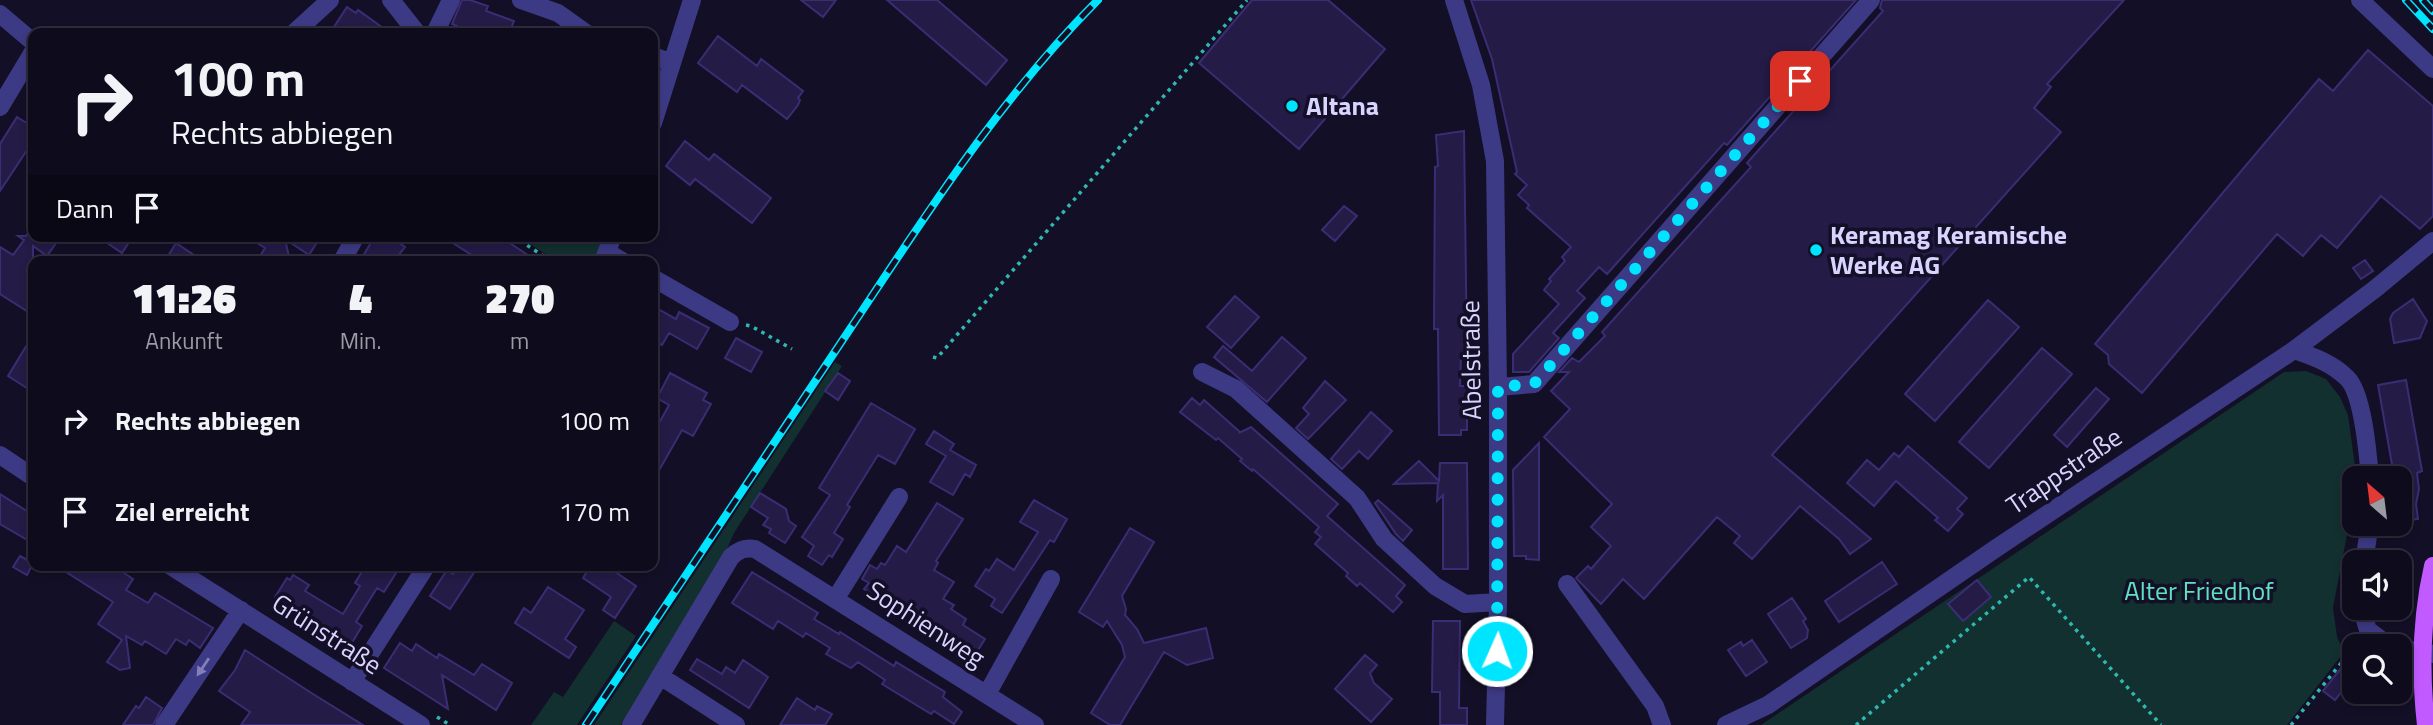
<!DOCTYPE html>
<html lang="de">
<meta charset="utf-8">
<style>
:root{--surface:#0e0b1c;--page:#1c1929;--text:#f1f3f6;--muted:#9b9ba3;--line:#2e2b3b}
body{margin:0;font-family:"Titillium Web",sans-serif;background:var(--page);color:var(--text);height:100vh;display:flex;flex-direction:column;font-size:26px;white-space:nowrap}
*{box-sizing:border-box;margin:0}
p{font-size:23px;color:var(--muted)}
.icon{flex:none;width:38px;height:38px;fill:none;stroke:currentColor;stroke-width:2;stroke-linecap:round;stroke-linejoin:round}
.map{position:relative;flex:1;overflow:hidden}
.panel{position:absolute;left:28px;top:256px;width:630px;height:315px;display:flex;flex-direction:column;background:var(--surface);border-radius:14px;box-shadow:0 4px 10px #0003,0 0 0 2px var(--line)}
.panel>*{flex:none}
.guide{position:absolute;left:28px;top:28px;width:630px;height:214px;border-radius:14px;box-shadow:0 4px 10px #0003,0 0 0 2px var(--line);background:#0e0b1c;color:var(--text);overflow:hidden}
.needle{width:46px;rotate:332deg}
.controls{position:absolute;left:2342px;top:466px;display:grid;gap:14px}
.controls a{display:grid;place-items:center;width:70px;height:70px;border-radius:14px;background:var(--surface);box-shadow:0 4px 10px #0003,0 0 0 2px var(--line);font-size:35px}
.pin{position:absolute;display:grid;place-items:center;width:60px;height:60px;color:#fff;margin:-30px;border-radius:14px;box-shadow:0 4px 10px #0006}
.me{position:absolute;width:77px;margin:-38px;rotate:2deg;stroke-linejoin:round;filter:drop-shadow(0 0 5px #0008)}
.turn{display:flex;align-items:center;gap:24px;height:147px;padding:0 28px;font-size:32px}
.turn .icon{width:91px;height:91px;stroke-width:2.5}
.turn b{display:block;font-size:49px;line-height:60px}
.then{display:flex;align-items:center;height:66px;padding:0 28px;background:#0003;gap:14px;font-size:26px}
.eta{display:flex;justify-content:space-evenly;align-items:center;height:119px;text-align:center}
.eta b{font-size:42px;font-weight:800;line-height:49px}
ul{padding:0;list-style:none}
li{display:flex;align-items:center;gap:21px;height:91px;padding:0 28px}
li div{flex:1}
li b{display:block;font-size:26px}
li em{font-style:normal}
.map>svg:first-child{display:block}
.green{fill:#12302f}
.building{fill:#241b47;stroke:#3b2d73;stroke-width:2}
.lines{fill:none;stroke-linecap:round;stroke-linejoin:round}
.path{stroke:#2fb8b0;stroke-width:3.5;stroke-dasharray:3.5 5;stroke-linecap:butt}
.minor{stroke:#3d3a85;stroke-width:18}
.major{stroke:#c25bff;stroke-width:18}
.rail-casing{stroke:#00e5ff;stroke-width:8}
.rail{stroke:#130f26;stroke-width:5;stroke-dasharray:16;stroke-linecap:butt}
.oneway{fill:#837fbc}
.route{stroke:#00e5ff;stroke-width:12;stroke-dasharray:0 21.6}
.poi-dot{fill:#00e5ff;stroke:#130f26;stroke-width:2.5}
.labels{text-anchor:middle;stroke-width:7;stroke-linejoin:round;paint-order:stroke}
.poi-label{font-size:26px;font-weight:bold;fill:#d9d4ff;stroke:#130f26;text-anchor:start}
.street-label{font-size:26px;fill:#d9d4ff;stroke:#130f26}
.park-label{font-size:26px;fill:#5fe0c0;stroke:#130f26}
</style>
<div class="map">
<svg width="2433" height="725" viewBox="0 0 2433 725">
<rect width="100%" height="100%" fill="#130f26"/>
<!-- green -->
<path class="green" d="M518 236H605L594 261H556Z
M835 362 842 366 734 533 727 549 621 725H594Z
M2306 371 2326 379 2340 397 2348 415 2355 466 2353 503 2333 608 2337 637 2344 652 2287 725H1761L2284 372Z
M614 621 636 636 577 725H531L554 692 563 697Z"/>
<!-- building -->
<path class="building" d="M462 0H470L488 6 486 11 514 21 509 33H479L471 31V33L457 28V26L452 24Z
M801 0H836L823 17Z
M887 0H937L1007 60 986 85Z
M1252 0H1328L1385 49 1299 149 1199 63Z
M1471 0H1856L1727 145 1724 143 1616 264 1607 274 1599 267 1577 291 1585 298 1553 333 1559 338 1529 372H1513V354L1559 304 1544 290 1551 281 1549 279 1565 261 1562 257 1571 247 1527 208 1529 205 1518 195 1527 185 1515 174 1517 172 1492 59Z
M1882 0H2124L2047 84 2051 87 2034 108 2061 132 1772 455 1871 539 1850 554 1839 539 1800 506 1752 559 1734 543 1740 536 1717 517 1644 599 1623 579 1601 604 1576 578 1588 566 1591 569 1611 546 1591 527 1612 504 1544 437 1570 409 1551 391 1569 372H1559L1572 358 1579 362 1605 336 1602 332 1751 167 1747 163 1883 11 1880 8Z
M347 7 356 13 358 10 390 33H330Z
M718 36 757 66 761 59 803 91 798 98 800 100 798 105 787 119 742 85 737 92 698 63Z
M2368 50 2433 106V216L2420 229 2381 196 2337 248 2321 235 2303 256 2277 234 2142 393 2109 364 2108 355 2095 344 2319 79 2333 91Z
M17 117 33 127V141L0 191V144Z
M1464 131 1467 357H1461L1460 386H1467V430H1461V435H1439L1438 334V329H1434L1435 167 1438 166 1436 135Z
M685 141 709 160 714 154 771 198 752 223 695 179 690 185 666 166Z
M1344 206 1357 216 1335 241 1322 230Z
M33 226V236H61L47 256 33 246V315L0 294V247L13 255 24 240 18 236H26Z
M97 236H133L122 253Z
M246 236H321L309 255 285 239 290 261H257L265 248Z
M375 236H389L405 247 394 261H360Z
M442 236H499L537 261H481Z
M176 243 203 261H165Z
M2365 260 2373 271 2361 279 2353 268Z
M1235 296 1259 317 1231 348 1207 327Z
M2413 299 2427 321 2420 338 2394 343 2390 319 2393 313Z
M1988 300 2019 327 1935 421 1905 394Z
M653 306 676 319 679 312 709 328 697 349 669 333 662 345 653 339Z
M33 335V392L8 376Z
M1282 337 1306 358 1267 402 1214 357 1223 346 1252 371Z
M736 338 762 352 751 372 725 358Z
M2042 348 2072 374 1989 468 1959 442Z
M670 373 707 393 703 400 711 404 693 436 682 430 653 481V434L669 405 657 398Z
M838 373 850 381 838 400 825 391Z
M2406 380 2422 471 2417 473 2419 489 2416 504 2418 519 2403 521 2399 478 2394 476 2378 385Z
M1325 381 1346 400 1308 439 1296 428 1309 414 1303 408Z
M2096 388 2109 399 2067 447 2054 435Z
M1192 398 1200 405 1204 400 1240 432 1239 433 1251 427 1338 504 1327 516 1405 585 1396 596 1402 602 1393 612 1360 583 1357 586 1346 576 1348 573 1315 544 1321 537 1315 532 1319 527 1253 469 1252 471 1240 461 1242 459 1218 438 1216 440 1180 412Z
M871 403 915 429 895 464 878 455 847 505 850 507 834 533 843 539 832 557 829 555 822 565 808 556 814 546 802 537 830 495 819 488Z
M1371 412 1392 431 1368 459 1359 451 1342 469 1331 459Z
M934 431 954 444 950 450 976 465 970 477 965 474 953 495 930 482 946 456 926 444Z
M1539 443V560L1526 559V556H1514L1513 470Z
M1908 446 1967 498 1957 509 1963 514 1948 531 1935 520 1938 518 1896 481 1874 506 1847 483 1867 460 1879 470 1894 453 1899 457Z
M1419 461 1439 481 1440 463H1467L1468 569H1443V495L1437 501 1438 483 1394 484Z
M760 493 786 509 789 521 796 526 785 543 769 533 771 529 763 525 768 518 751 507Z
M0 494 33 515V534L29 541 0 524Z
M1034 500 1067 519 1054 542 1050 540 1002 613 991 606 995 599 975 586 986 569 989 571 997 559 1014 570 1038 532 1020 522Z
M1378 500 1412 530 1403 541 1396 534 1375 503Z
M937 503 963 519 936 561 938 563 934 570 954 582 943 599 954 605 951 609 966 619 963 625 985 639 971 661 951 649 955 643 897 606 896 609 864 589 869 583 862 579 870 565 877 569 881 563 885 565 897 546 906 552Z
M1130 528 1154 542 1122 596 1126 609 1125 615 1137 629 1144 643 1206 628 1213 658 1187 665 1164 652 1120 725H1110L1091 713 1125 657 1122 645 1107 621 1103 627 1079 612Z
M20 556 33 563 27 575 13 567Z
M1882 562 1897 584 1839 622 1825 601Z
M55 565H112L133 579 126 590 148 603 155 593 213 628 200 648 189 640 186 645 176 639 166 654 145 641 142 645 126 636 130 668 120 670 107 662 122 640 98 624 113 602Z
M366 565H401L384 592 377 588 356 622 362 626 350 646 275 597 287 578 290 580 293 575 309 585 305 591 343 614 360 586 355 583Z
M458 565H479L450 609 430 596 447 570 453 574Z
M591 565H605L636 586 615 618 603 610 611 597 583 578Z
M752 572 818 613 814 619 839 634 840 632 894 666 896 662 945 692 943 697 962 712 954 724 934 711 931 714 882 684 885 680 858 662 851 668 826 654 830 648 806 633 803 637 778 621 773 629 732 603Z
M1977 580 1991 597 1963 621 1948 604Z
M548 587 584 610 565 639 576 647 569 658 515 623 524 608 531 613Z
M1792 598 1806 619 1803 621 1808 630 1807 638 1791 648 1768 614Z
M1433 621H1460L1459 708H1467V725H1440V692H1432Z
M1752 640 1767 662 1746 676 1728 650 1741 642 1743 646Z
M400 643 412 651 416 644 437 658 439 654 474 675 482 664 512 683 496 710 442 675 448 709 384 668Z
M245 650 313 694 363 725H241L250 712 219 691 235 670Z
M1365 655 1377 665 1370 673 1374 683 1392 699 1371 722 1335 689Z
M697 659 722 674 726 667 735 673 743 660 768 677 749 708 690 670Z
M2342 667 2354 676 2335 700 2323 691Z
M146 697 162 708 153 725H123L136 706 139 708Z
M797 698 815 710 817 706 832 714 825 725H780Z"/>
<g class="lines">
<!-- path -->
<path class="path" d="M513 236 551 261
M746 325 751 326 792 349
M933 357 937 358 1247 0
M437 717 450 725
M1856 725 2029 577 2161 725
M2291 725 2354 647"/>
<!-- minor -->
<path class="minor" d="M391 0 417 33
M521 0 558 13 586 33
M1454 0 1481 85 1495 161 1498 387V602L1495 725
M2360 0 2433 69
M0 14 33 42
M294 33 330 0
M435 33 451 0
M653 56 672 63
M0 107 33 52
M653 123 692 0
M607 252 622 261
M342 261 356 236
M603 261 613 236
M653 278 730 322
M2294 350 2375 289 2433 241
M1202 372 1236 389 1357 498 1384 539 1435 586 1465 604 1498 602
M1498 387 1534 384 1871 0
M0 455 33 477
M2364 562 2370 523
M169 565 421 725
M1567 584 1655 706 1662 725
M836 598 899 497
M2361 607 2368 630 2389 646
M2399 648 2433 654
M660 676 736 725
M352 682 427 565
M987 694 1051 579
M164 725 241 610
M631 725 731 557C738 550 745 547 755 549L1035 725
M1726 725 1768 705 1995 549 2294 350C2314 357 2332 363 2347 378 2363 393 2368 455 2370 478"/>
<!-- major -->
<path class="major" d="M2426 725C2420 671 2421 618 2433 566"/>
<defs>
<path id="rail" d="M2406 0 2433 29
M2423 0 2433 11
M586 725C674 593 762 461 850 329 926 215 1001 97 1098 0"/>
</defs>
<!-- rail casing -->
<use href="#rail" class="rail-casing"/>
<!-- rail -->
<use href="#rail" class="rail"/>
</g>
<!-- one-way arrows -->
<defs><path id="oneway-solid" d="M-6-.8H1V-3.2L6.5 0L1 3.2V.8H-6Z" transform="scale(1.75)"/></defs>
<use class="oneway" href="#oneway-solid" transform="translate(203 667) rotate(124)"/>
<g class="lines">
<!-- route -->
<path class="route" d="M1497 651 1498 387 1534 384 1800 81"/>
</g>
<!-- markers -->
<g class="poi-dot">
<circle cx="1292" cy="106" r="7"/>
<circle cx="1816" cy="250" r="7"/>
</g>
<g class="labels">
<!-- poi labels -->
<g class="poi-label">
<text x="1306" y="115">Altana</text>
<text x="1830" y="244">Keramag Keramische<tspan x="1830" dy="30">Werke AG</tspan></text>
</g>
<!-- street labels -->
<g class="street-label">
<text transform="translate(1471 360) rotate(-91)" y="9">Abelstraße</text>
<text transform="translate(2064 471) rotate(-34)" y="9">Trappstraße</text>
<text transform="translate(926 624) rotate(33)" y="9">Sophienweg</text>
<text transform="translate(327 634) rotate(33)" y="9">Grünstraße</text>
</g>
<!-- park labels -->
<g class="park-label">
<text x="2199" y="600">Alter Friedhof</text>
</g>
</g>
</svg>
<div class="controls">
<a><svg class="needle" viewBox="-14 -14 28 28"><path d="M0-13l5 13h-10z" fill="#e53935"/><path d="M0 13l5-13h-10z" fill="#9b9ba3"/></svg></a>
<a><svg class="icon" aria-label="sound" viewBox="0 0 24 24"><path d="M4 9h4l5-4v14l-5-4H4zM17 9q2 3 0 6"/></svg></a>
<a><svg class="icon" aria-label="search" viewBox="0 0 24 24"><circle cx="10" cy="10" r="6"/><path d="M15 15l6 6"/></svg></a>
</div>
<div class="pin" style="left:1800px;top:81px;background:#d93025"><svg class="icon" aria-label="arrive" viewBox="0 0 24 24"><path d="M6 21V4h12l-3 4 3 4H6"/></svg></div>
<svg class="me" style="left:1497px;top:651px" viewBox="-20 -20 40 40"><circle r="17" fill="#00e5ff" stroke="#fff" stroke-width="3"/><path d="M0-11L8 9 0 5-8 9z" fill="#fff"/></svg>
<div class="guide">
<div class="turn"><svg class="icon" aria-label="right" viewBox="0 0 24 24"><path d="M7 20v-9h11M14 6l5 5-5 5"/></svg><div><b>100 m</b>Rechts abbiegen</div></div>
<div class="then">Dann<svg class="icon" aria-label="arrive" viewBox="0 0 24 24"><path d="M6 21V4h12l-3 4 3 4H6"/></svg></div>
</div>
<section class="panel">
<div class="eta">
<div><b>11:26</b><p>Ankunft</p></div>
<div><b>4</b><p>Min.</p></div>
<div><b>270</b><p>m</p></div>
</div>
<ul>
<li><svg class="icon" aria-label="right" viewBox="0 0 24 24"><path d="M7 20v-9h11M14 6l5 5-5 5"/></svg><div><b>Rechts abbiegen</b></div><em>100 m</em></li>
<li><svg class="icon" aria-label="arrive" viewBox="0 0 24 24"><path d="M6 21V4h12l-3 4 3 4H6"/></svg><div><b>Ziel erreicht</b></div><em>170 m</em></li>
</ul>
</section>
</div>
